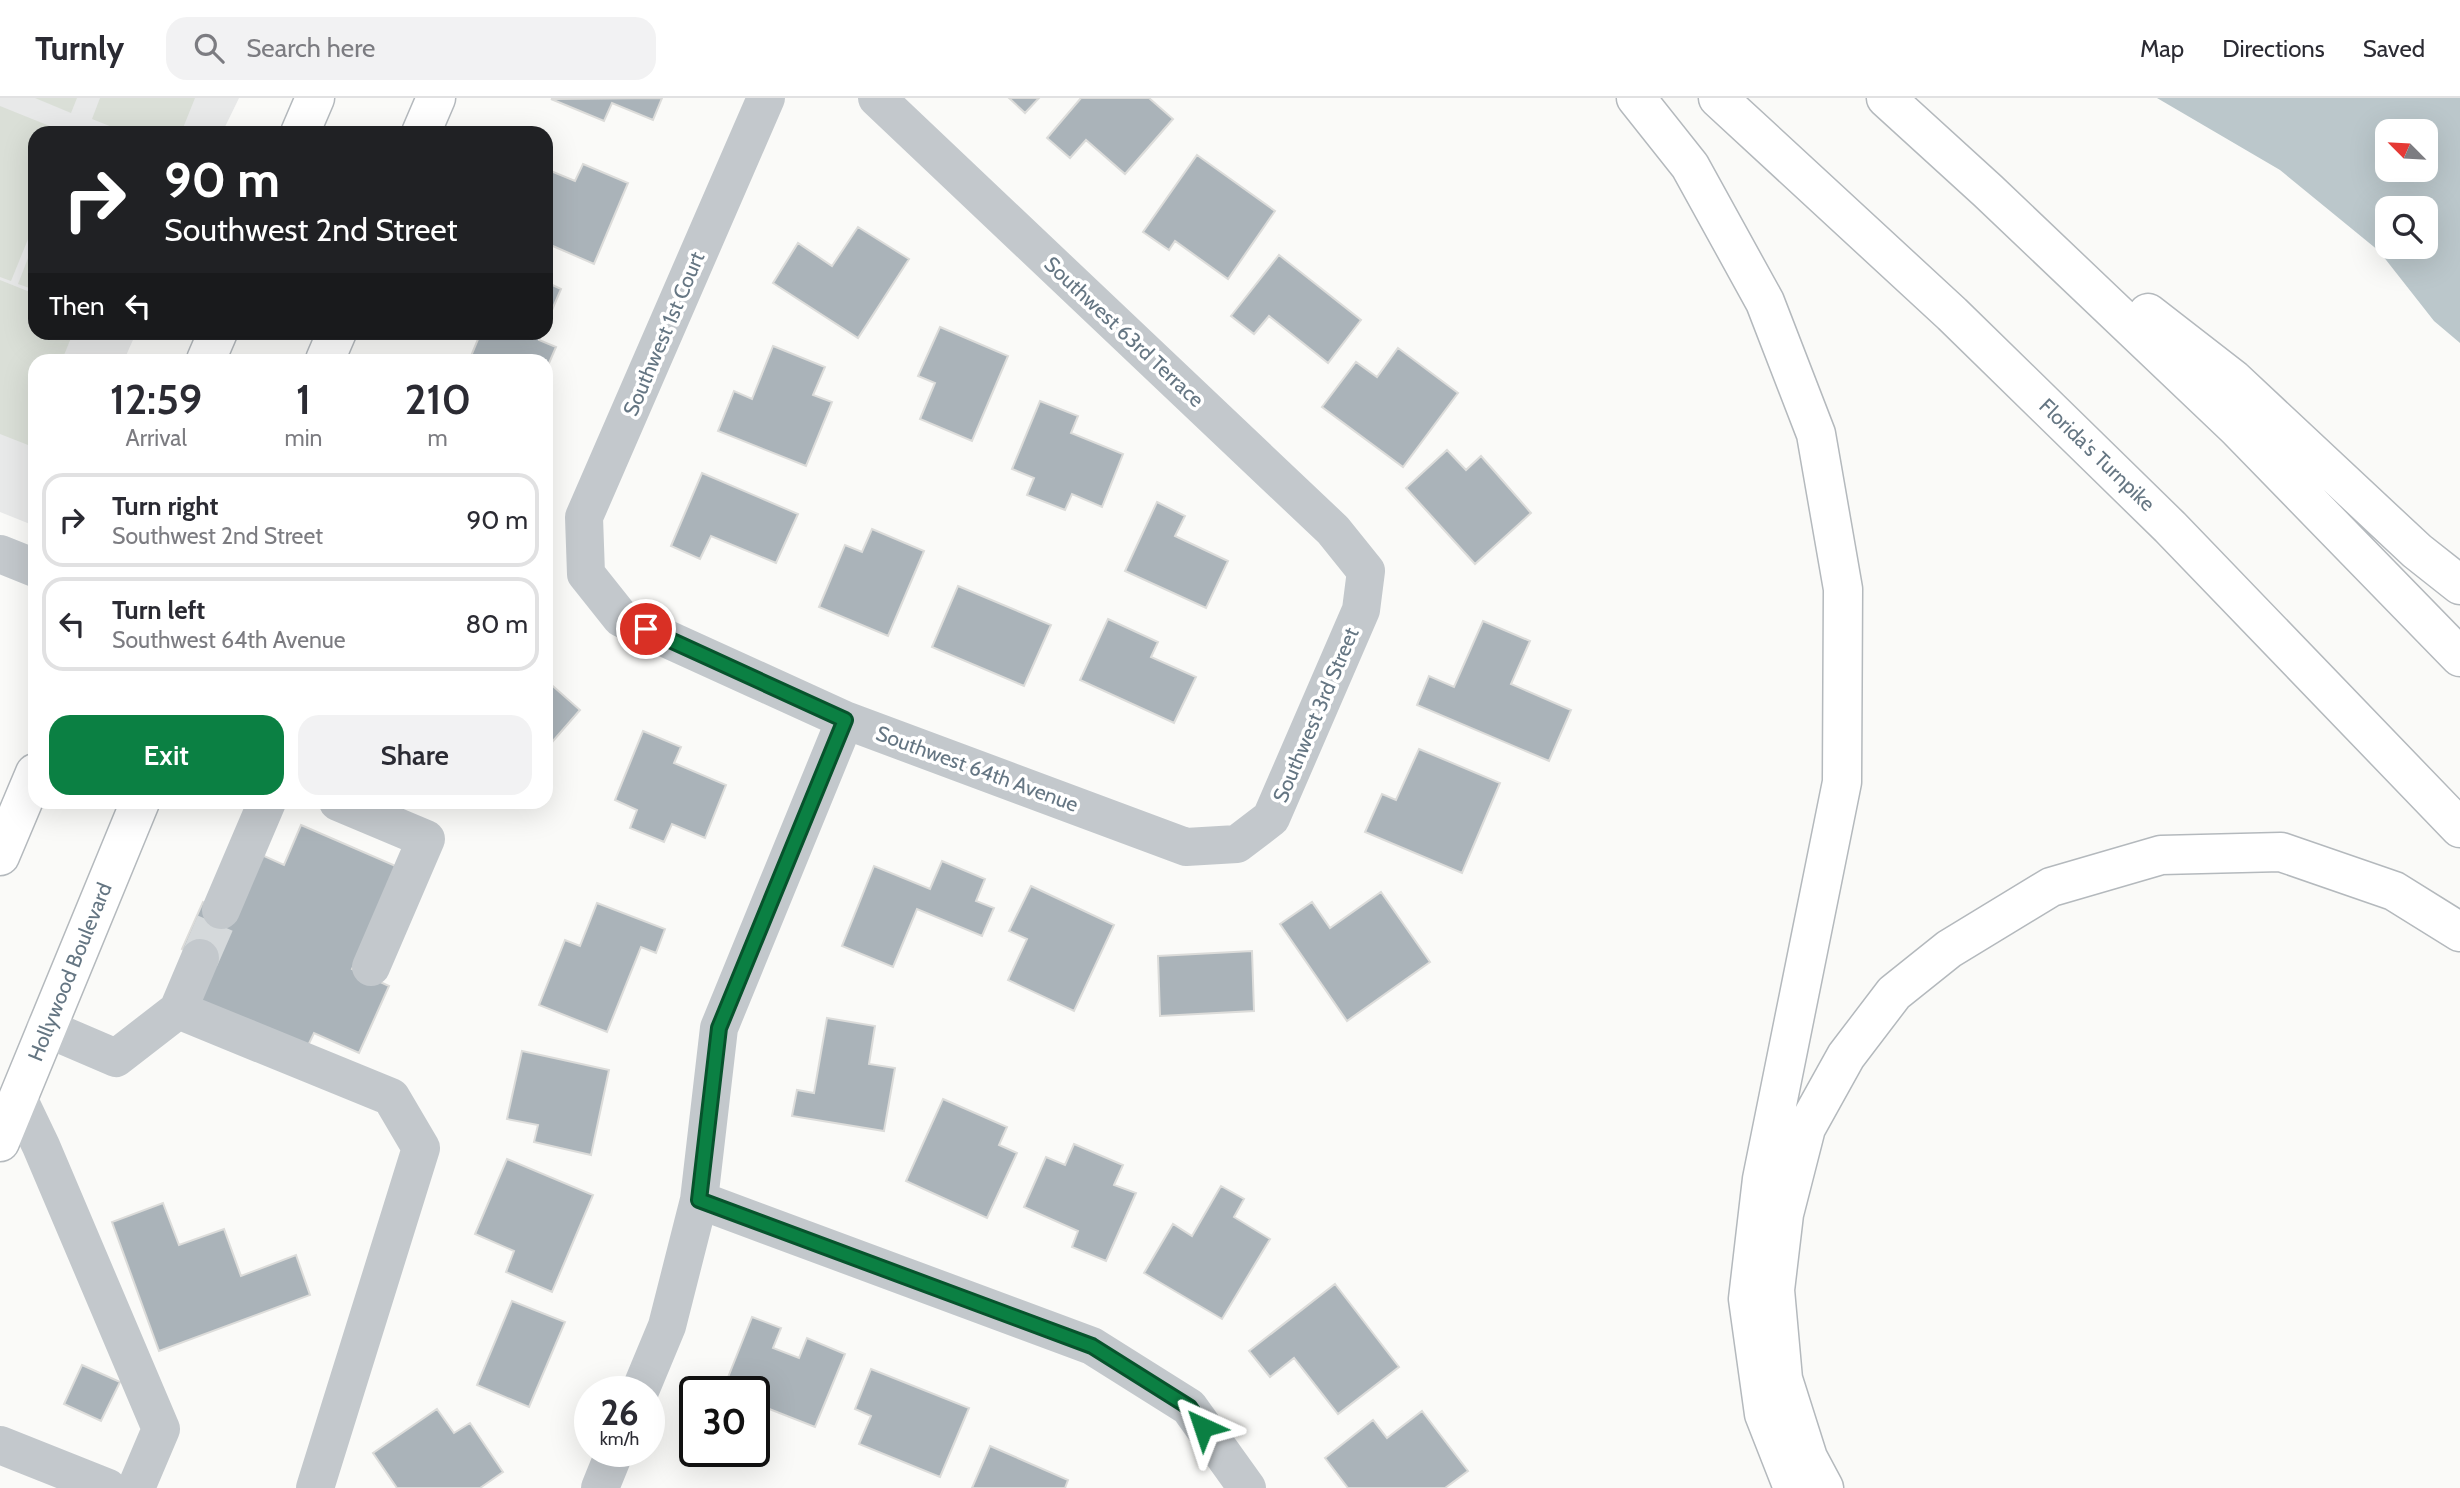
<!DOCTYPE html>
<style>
:root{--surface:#fff;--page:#f2f2f3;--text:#2b2b33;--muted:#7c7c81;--line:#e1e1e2;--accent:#0b8043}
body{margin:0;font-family:Cabin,sans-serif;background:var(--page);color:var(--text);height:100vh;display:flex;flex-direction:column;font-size:26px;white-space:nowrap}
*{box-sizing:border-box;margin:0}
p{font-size:23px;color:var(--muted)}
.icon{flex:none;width:38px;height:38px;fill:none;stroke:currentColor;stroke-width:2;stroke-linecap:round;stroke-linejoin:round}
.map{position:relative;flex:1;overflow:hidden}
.drawer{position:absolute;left:28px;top:256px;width:525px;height:455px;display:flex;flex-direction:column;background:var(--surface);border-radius:21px;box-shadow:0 7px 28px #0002}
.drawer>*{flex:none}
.hud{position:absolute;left:28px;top:28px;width:525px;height:214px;border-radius:21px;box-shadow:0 7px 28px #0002;background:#202124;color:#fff;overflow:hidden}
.needle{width:46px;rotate:294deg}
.controls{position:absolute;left:2375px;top:21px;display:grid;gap:14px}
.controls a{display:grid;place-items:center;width:63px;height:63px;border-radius:14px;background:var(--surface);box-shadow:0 7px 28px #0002;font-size:35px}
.speed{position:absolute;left:574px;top:1278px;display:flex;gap:14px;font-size:35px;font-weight:700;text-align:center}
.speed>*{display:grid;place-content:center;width:91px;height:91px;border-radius:50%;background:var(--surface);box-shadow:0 7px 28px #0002;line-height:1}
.speed small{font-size:18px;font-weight:400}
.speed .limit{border:4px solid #111;border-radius:10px;background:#fff;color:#111}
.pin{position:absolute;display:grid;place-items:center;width:60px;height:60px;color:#fff;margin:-30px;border:4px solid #fff;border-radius:50%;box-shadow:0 2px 7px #0007}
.me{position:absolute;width:77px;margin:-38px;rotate:318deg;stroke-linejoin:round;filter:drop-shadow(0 0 5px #0008)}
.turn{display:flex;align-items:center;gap:24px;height:147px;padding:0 21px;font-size:32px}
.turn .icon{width:91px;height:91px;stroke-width:2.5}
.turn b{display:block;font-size:49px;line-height:60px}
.then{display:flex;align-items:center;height:66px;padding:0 21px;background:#0003;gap:14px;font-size:26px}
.eta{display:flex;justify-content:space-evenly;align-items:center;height:119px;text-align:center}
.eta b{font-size:42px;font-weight:600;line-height:49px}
.action{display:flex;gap:14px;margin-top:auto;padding:14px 21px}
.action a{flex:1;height:80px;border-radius:21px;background:var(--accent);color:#fff;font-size:28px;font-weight:600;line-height:80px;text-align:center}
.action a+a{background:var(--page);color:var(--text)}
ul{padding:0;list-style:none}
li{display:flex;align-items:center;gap:21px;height:94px;margin:0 14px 10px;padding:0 7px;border:4px solid var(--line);border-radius:21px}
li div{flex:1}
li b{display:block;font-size:26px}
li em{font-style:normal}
header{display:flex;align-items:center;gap:42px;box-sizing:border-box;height:98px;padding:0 35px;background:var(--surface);border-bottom:2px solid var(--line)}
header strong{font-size:33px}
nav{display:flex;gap:38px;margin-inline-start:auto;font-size:24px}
.search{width:490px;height:63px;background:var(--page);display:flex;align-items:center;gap:18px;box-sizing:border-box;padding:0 24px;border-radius:21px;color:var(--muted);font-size:26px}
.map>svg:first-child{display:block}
.built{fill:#e8e9e9}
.green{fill:#dadfd7}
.water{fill:#bbc7cb;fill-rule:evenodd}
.building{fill:#aab3b9;stroke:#dcdcda;stroke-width:2}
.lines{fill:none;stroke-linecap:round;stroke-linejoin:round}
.minor-tunnel{stroke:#d5d9db;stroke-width:38;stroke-dasharray:38 19;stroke-linecap:butt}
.highway-casing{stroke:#b4b9bd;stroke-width:41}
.minor{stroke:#c3c8cc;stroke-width:38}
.highway{stroke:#fff;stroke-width:38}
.route-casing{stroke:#07532c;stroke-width:18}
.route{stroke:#0b8043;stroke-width:12}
.labels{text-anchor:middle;stroke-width:7;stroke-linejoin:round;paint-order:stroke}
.street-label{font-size:21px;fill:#657683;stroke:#fff}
</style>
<header>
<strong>Turnly</strong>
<div class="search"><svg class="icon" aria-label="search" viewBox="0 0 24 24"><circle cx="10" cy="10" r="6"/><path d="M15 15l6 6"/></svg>Search here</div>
<nav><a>Map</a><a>Directions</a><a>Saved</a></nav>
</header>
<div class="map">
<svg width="2460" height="1390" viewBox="0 0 2460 1390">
<rect width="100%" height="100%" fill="#fafaf8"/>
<!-- built -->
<path class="built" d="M0 0H239L222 35H35V234L136 235 124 262H35V428L0 414Z"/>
<!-- green -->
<path class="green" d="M35 0H77L71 15Z
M100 0H195L181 35H127L92 21Z
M0 8 67 35H35V124L11 183 0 179Z
M35 142V192L18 186Z
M0 182 35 196V234L73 235 62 262H35V330L28 347 0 336Z"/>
<!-- water -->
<path class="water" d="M2157 0H2460V245L2434 223 2379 153 2280 72ZM2387 33H2426V72H2387ZM2387 110H2426V149H2387Z"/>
<!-- building -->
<path class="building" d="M662 0 653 22 612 5 604 23 551 1Z
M1009 0H1039L1025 15Z
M1081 0H1149L1173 21 1125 76 1086 42 1070 60 1047 40Z
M1197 57 1275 113 1228 181 1175 143 1169 152 1143 134Z
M583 66 628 85 594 166 546 145V71L575 83Z
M858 129 909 161 858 240 773 185 798 145 832 168Z
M1279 157 1361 222 1328 265 1269 218 1254 236 1231 218Z
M546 184 561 191 546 226Z
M940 229 1008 258 972 343 920 321 935 285 918 278Z
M481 234H542L539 242 556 249 546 272V262H482L471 258Z
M773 248 825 269 813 297 832 304 806 368 718 333 734 293 752 301Z
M1398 250 1458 295 1403 369 1322 309 1356 264 1377 279Z
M1040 303 1078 318 1071 335 1123 356 1102 409 1072 396 1065 412 1027 397 1034 380 1012 371Z
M1447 352 1466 372 1481 358 1531 415 1475 466 1406 390Z
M702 375 798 416 776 465 711 438 700 461 671 448Z
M1157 404 1185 418 1175 438 1228 463 1206 510 1125 473Z
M872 431 924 453 888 538 819 509 845 447 862 454Z
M958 488 1051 527 1024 588 932 549Z
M1108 521 1158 544 1151 559 1196 579 1174 625 1080 582Z
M1483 523 1530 543 1511 586 1571 612 1549 663 1417 607 1429 578 1454 589Z
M546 582 580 612 546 651Z
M643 633 681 649 674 665 726 687 705 740 672 726 664 744 630 730 637 712 615 702Z
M1419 651 1500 685 1462 775 1365 734 1382 696 1396 702Z
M301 727 398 769 352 871 389 888 359 955 314 935 303 958 192 910 212 865 182 851 203 804 234 818 262 757 284 767Z
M942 763 985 781 976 803 994 810 982 838 917 811 893 869 842 848 874 768 930 791Z
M1031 788 1114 827 1074 913 1008 882 1027 841 1009 833Z
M1381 794 1430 864 1347 923 1280 826 1312 804 1330 830Z
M597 805 665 831 656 855 641 849 607 934 539 907 565 842 580 848Z
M1252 853 1254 913 1160 918 1158 858Z
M827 920 875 928 869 966 895 970 884 1033 792 1018 797 992 814 995Z
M522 953 609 972 591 1057 534 1044 538 1027 507 1021Z
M943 1001 1007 1029 999 1047 1017 1055 987 1120 906 1083Z
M1074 1046 1123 1067 1114 1087 1136 1095 1106 1163 1072 1149 1078 1133 1024 1109 1046 1059 1065 1067Z
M507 1061 593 1097 552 1194 506 1174 514 1153 475 1136Z
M1221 1088 1244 1101 1234 1119 1270 1141 1222 1221 1144 1175 1173 1126 1192 1138Z
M163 1105 179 1147 224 1131 241 1178 296 1157 310 1197 159 1253 112 1124Z
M1335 1186 1399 1269 1338 1316 1294 1260 1270 1279 1249 1253Z
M512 1203 565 1224 529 1309 477 1287Z
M752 1219 781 1230 773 1250 799 1260 807 1240 845 1256 815 1329 754 1305V1293L723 1292Z
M82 1267 120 1284 101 1323 64 1306Z
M871 1271 969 1310 940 1379 859 1346 871 1318 855 1311Z
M437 1311 454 1335 470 1325 503 1374 480 1390H397L373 1355Z
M1422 1313 1468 1373 1445 1390H1348L1325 1360 1373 1322 1387 1340Z
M990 1348 1068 1382 1065 1390H972Z"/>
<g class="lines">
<!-- minor-tunnel -->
<path class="minor-tunnel" d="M200 860 221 812"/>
<defs>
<path id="highway" d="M1636 0 1690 68 1765 204 1816 336 1843 491 1842 684 1762 1081 1748 1201 1764 1316 1793 1390
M1718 0 1952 216 2170 429 2460 730
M1886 0 1988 93 2237 330 2460 559
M300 35 315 0
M421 35 436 0
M2148 215 2233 281 2417 453 2460 487
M206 262 218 234
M325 262 337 234
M0 758 35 675
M0 1044 140 704
M1824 1390 1808 1360 1783 1281 1775 1192 1784 1116 1806 1030 1846 958 1894 895 1949 851 2051 789 2161 757 2281 754 2394 793 2460 834"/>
</defs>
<!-- highway casing -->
<use href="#highway" class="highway-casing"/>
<!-- minor -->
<path class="minor" d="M766 0 584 419 586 476 621 520 845 622 1186 749 1237 746 1271 720 1361 512 1366 473 1333 432 877 0
M0 456 35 470
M338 704 426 741 371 869
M221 812 267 704
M178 912 391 999 421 1050 315 1390
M46 930 116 960 178 912 200 860
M18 1000 41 1048 161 1331 136 1390
M699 1102 1092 1248 1189 1309 1247 1390
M640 1293 667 1228 699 1102 719 930 845 622
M0 1347 108 1390
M600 1390 615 1353"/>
<!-- highway -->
<use href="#highway" class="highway"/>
</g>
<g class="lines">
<defs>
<path id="route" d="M646 531 845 622 719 930 699 1102 1092 1248 1189 1309 1203 1329"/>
</defs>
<!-- route casing -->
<use href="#route" class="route-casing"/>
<!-- route -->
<use href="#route" class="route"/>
</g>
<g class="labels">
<!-- street labels -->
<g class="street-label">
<text transform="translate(1124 234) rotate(43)" y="7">Southwest 63rd Terrace</text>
<text transform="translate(664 236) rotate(-67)" y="7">Southwest 1st Court</text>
<text transform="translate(2097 357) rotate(44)" y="7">Florida's Turnpike</text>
<text transform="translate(1316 617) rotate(-67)" y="7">Southwest 3rd Street</text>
<text transform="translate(977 671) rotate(20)" y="7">Southwest 64th Avenue</text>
<text transform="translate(70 874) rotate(-68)" y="7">Hollywood Boulevard</text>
</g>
</g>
</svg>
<div class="controls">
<a><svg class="needle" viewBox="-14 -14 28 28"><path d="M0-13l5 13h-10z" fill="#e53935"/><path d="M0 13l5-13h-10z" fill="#7c7c81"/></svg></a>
<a><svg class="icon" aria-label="search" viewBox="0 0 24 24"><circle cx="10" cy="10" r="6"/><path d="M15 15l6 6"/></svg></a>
</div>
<div class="speed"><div>26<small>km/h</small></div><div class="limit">30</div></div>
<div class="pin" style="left:646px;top:531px;background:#d93025"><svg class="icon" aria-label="arrive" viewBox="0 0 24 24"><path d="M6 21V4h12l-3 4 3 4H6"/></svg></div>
<svg class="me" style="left:1203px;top:1329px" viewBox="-20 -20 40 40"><path d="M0-17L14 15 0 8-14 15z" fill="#0b8043" stroke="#fff" stroke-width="4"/></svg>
<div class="hud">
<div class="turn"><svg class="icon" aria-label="right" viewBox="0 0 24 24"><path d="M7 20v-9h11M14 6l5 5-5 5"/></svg><div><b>90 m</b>Southwest 2nd Street</div></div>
<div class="then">Then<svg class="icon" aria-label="left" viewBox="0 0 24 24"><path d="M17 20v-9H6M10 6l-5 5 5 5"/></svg></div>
</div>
<section class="drawer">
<div class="eta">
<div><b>12:59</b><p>Arrival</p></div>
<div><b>1</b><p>min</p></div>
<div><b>210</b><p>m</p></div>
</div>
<ul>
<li><svg class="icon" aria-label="right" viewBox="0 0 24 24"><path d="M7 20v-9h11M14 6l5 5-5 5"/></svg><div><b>Turn right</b><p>Southwest 2nd Street</p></div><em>90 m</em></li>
<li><svg class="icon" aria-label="left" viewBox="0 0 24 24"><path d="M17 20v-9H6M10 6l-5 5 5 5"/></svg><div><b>Turn left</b><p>Southwest 64th Avenue</p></div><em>80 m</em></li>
</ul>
<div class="action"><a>Exit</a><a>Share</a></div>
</section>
</div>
